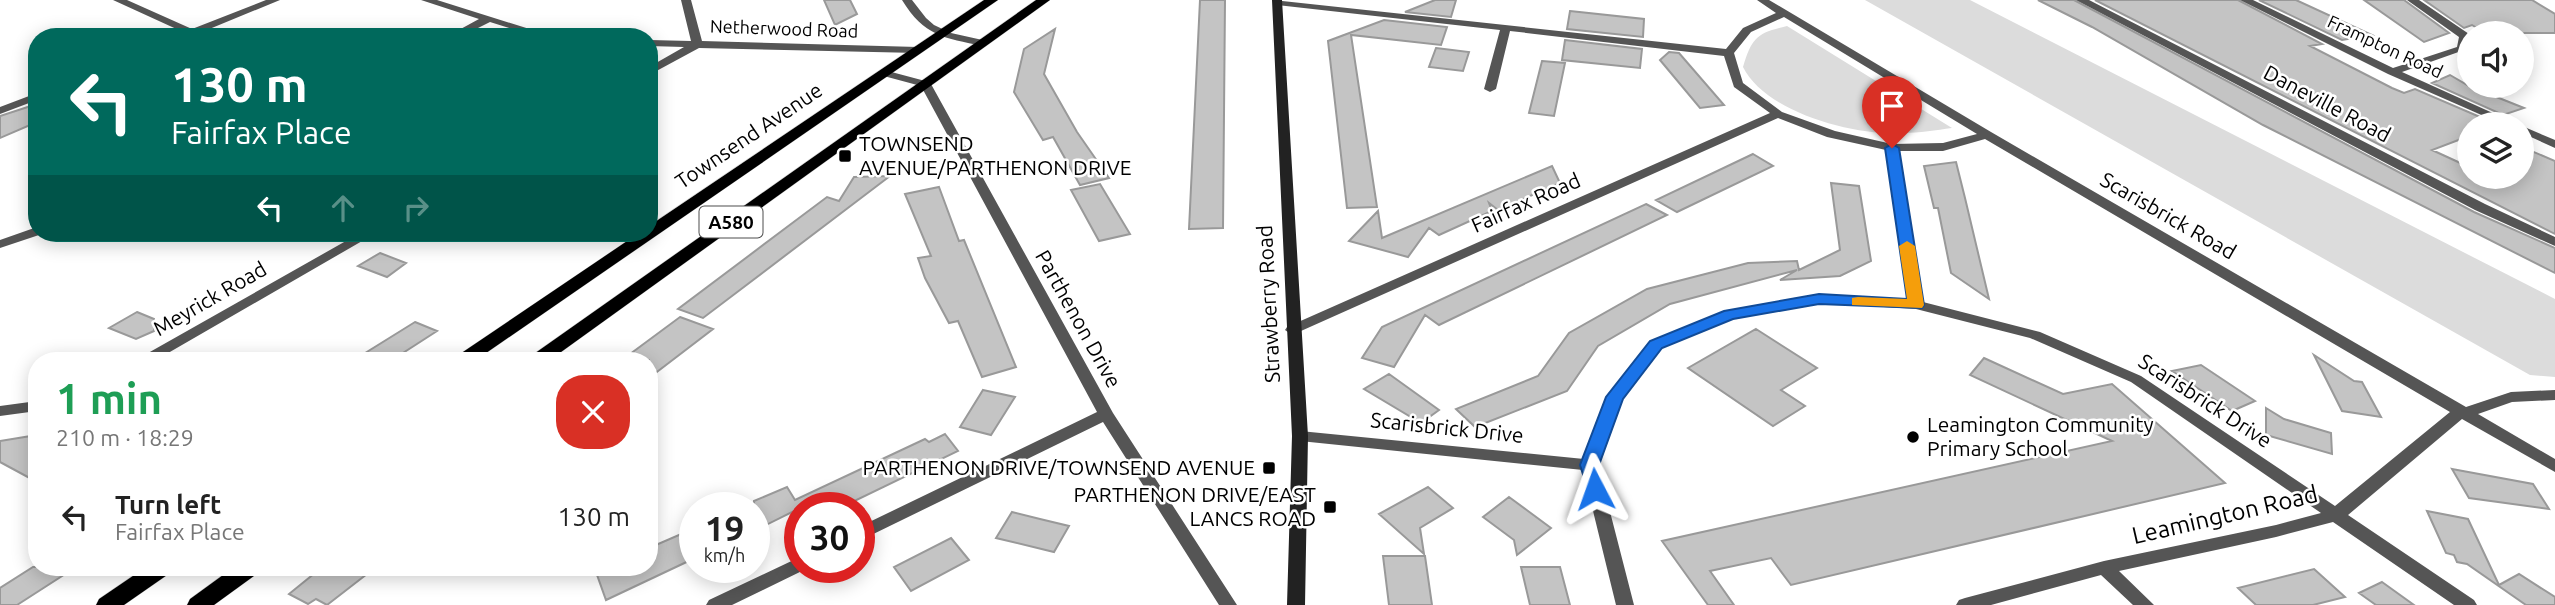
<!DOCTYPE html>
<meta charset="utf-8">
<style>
:root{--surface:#fff;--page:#f6f6f6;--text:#222;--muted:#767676}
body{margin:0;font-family:Ubuntu,sans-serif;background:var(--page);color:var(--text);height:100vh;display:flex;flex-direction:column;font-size:26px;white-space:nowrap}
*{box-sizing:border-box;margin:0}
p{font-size:23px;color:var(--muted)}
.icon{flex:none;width:38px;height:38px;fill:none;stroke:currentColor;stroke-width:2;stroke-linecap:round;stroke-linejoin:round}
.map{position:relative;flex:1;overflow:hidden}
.side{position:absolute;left:28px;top:352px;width:630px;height:224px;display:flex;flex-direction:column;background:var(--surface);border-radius:28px;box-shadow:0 4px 18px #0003}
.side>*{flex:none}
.hud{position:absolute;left:28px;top:28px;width:630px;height:214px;border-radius:28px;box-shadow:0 4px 18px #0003;background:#00695c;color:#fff;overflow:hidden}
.tools{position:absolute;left:2457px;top:21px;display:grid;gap:14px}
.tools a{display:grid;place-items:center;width:77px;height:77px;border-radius:50%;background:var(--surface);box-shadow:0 4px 18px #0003;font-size:35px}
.speed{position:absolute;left:679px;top:492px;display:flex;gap:14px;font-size:35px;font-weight:700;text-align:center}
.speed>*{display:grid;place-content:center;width:91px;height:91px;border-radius:50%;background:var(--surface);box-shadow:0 4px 18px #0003;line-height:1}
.speed small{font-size:18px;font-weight:400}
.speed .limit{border:10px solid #d22;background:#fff;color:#111}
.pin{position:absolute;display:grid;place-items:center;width:60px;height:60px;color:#fff;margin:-72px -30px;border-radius:50% 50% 50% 0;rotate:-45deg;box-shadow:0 0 7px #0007}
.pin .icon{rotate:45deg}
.me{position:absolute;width:77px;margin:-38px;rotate:356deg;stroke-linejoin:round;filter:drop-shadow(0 0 5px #0008)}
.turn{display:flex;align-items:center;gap:24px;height:147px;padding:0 28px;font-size:32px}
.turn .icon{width:91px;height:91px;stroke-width:2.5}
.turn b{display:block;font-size:49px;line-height:60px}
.lanes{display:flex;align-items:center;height:66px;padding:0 28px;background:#0003;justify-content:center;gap:35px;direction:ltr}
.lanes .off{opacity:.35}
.round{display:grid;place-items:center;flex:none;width:74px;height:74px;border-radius:28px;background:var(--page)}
.headline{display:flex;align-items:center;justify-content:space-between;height:119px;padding:0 28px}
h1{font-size:42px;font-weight:700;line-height:52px;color:#1e9e55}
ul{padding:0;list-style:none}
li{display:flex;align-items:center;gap:21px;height:91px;padding:0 28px}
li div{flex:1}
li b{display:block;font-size:26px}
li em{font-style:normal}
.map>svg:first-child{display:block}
.green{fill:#dcdcdc}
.building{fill:#c4c4c4;stroke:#999;stroke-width:2}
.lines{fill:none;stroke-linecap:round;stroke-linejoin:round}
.primary-casing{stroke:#dbdbdb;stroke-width:1}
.street{fill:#555;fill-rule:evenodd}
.secondary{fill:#222;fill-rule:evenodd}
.primary{fill:#000;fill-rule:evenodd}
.route{fill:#1a73e8;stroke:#114b97;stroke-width:2}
.slow{fill:#f59e0b}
.poi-dot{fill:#000;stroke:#fff;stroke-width:2.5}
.labels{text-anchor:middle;stroke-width:5;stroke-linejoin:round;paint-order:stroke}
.far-street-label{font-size:18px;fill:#000;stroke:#fff}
.shield{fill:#fff;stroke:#4c4c4c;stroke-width:2}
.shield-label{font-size:19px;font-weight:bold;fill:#000}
.street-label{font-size:21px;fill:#000;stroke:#fff}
.poi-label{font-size:21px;fill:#000;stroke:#fff;text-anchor:start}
.near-street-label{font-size:24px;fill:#000;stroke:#fff}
</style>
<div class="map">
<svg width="2555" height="605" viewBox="0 0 2555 605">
<rect width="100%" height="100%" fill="#fff"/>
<!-- green -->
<path class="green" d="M1865 0H1970L2555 299V377L2530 375Z
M1787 26 1952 128C1936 130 1920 133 1903 133 1855 136 1766 113 1743 67 1752 37 1757 33 1787 26Z"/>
<!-- building -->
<path class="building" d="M824 0H850L857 14 835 25Z
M1200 0H1225L1223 228 1189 229Z
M1435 0H1456L1451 17 1405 12Z
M2038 0H2074L2474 212 2555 248V273L2263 125 2092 27Z
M2095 0H2238L2322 44 2310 46 2392 88 2404 93 2415 89 2487 120 2469 124V136L2432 150 2469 167V177H2522V147L2555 161V234Z
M2259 0H2296L2372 35 2342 40Z
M2364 0H2404L2449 33 2424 42Z
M2424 0H2532L2555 14V33H2485L2472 25 2464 28Z
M1570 11 1644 19 1643 37 1567 29Z
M1384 20 1447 27 1441 45 1351 35 1377 207 1347 208 1328 41Z
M1055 29 1044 74 1077 132 1109 178 1080 185 1053 137 1043 140 1014 92 1024 49Z
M1565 40 1642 49 1640 68 1562 60Z
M1436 48 1469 52 1463 71 1429 67Z
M1669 52 1679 53 1724 105 1700 108 1660 60Z
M1542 61 1565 63 1554 116 1529 113Z
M2450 75 2469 86 2524 108 2503 115 2432 83Z
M37 104V122L0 138V116Z
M1753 154 1773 166 1677 212 1656 200Z
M1956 162 1965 198 1989 299 1951 273 1938 208H1934L1924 166Z
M1552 166 1560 183 1498 210 1489 203 1492 211 1439 235 1429 228 1408 257 1349 241 1378 211 1382 238Z
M890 176 703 318 678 309 827 197 839 201 854 177Z
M1831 183 1859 186 1871 261 1840 276 1780 280 1797 270 1670 304 1598 346 1567 391 1475 427 1456 409 1538 376 1569 333 1647 289 1748 263 1797 261 1799 270 1840 250Z
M1100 184 1130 234 1099 241 1071 190Z
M939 187 959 241 964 240 1016 367 982 377 958 321 949 323 925 278 918 258 931 256 905 194Z
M1646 204 1667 215 1439 325 1425 315 1394 367 1362 358 1382 327Z
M380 253 406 263 387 277 358 266Z
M137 312 154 319V331L136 339 109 328Z
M680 317 713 329 649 378V360H622Z
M415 322 437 331 392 360H354Z
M1756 329 1817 368 1781 390 1805 406 1773 426 1688 368Z
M2314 355 2354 381 2362 382 2381 417 2342 411Z
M1984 358 2063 394 2112 384 2225 483 1791 585 1771 558 1710 571 1734 605H1708L1662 541 2112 441 1970 375Z
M2201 365 2255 401 2232 411 2172 371Z
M1389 374 1439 410 1421 423 1364 389Z
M983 390 1015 397 991 435 960 427Z
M2266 408 2284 419 2331 433 2332 454 2266 435Z
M945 434 958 451 840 508H800L754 531V501L787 487 795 500 925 439 929 442Z
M37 435V482L0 462V441Z
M2452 469 2533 484 2549 509 2469 498Z
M1428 487 1453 508 1420 528 1424 554 1379 514Z
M1509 497 1551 528 1517 555 1514 540 1483 517Z
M2427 511 2468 519 2499 585 2519 574 2555 597V605H2526L2467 564 2457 562 2454 555 2446 553Z
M1012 512 1040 519 1069 526 1054 552 996 538Z
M695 528V558L606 600 596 572 607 567H649V548Z
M951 538 969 560 911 591 894 567Z
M1383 556H1425L1432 605H1389Z
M33 567H76L17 605H0V588Z
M331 567H376L327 605 316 599 308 604 289 594 315 573 319 575Z
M1521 567H1560L1570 605H1530Z
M2314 569 2345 597 2313 605H2256L2238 588Z
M2382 582 2414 605H2376L2359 593Z"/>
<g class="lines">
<defs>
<path id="primary" d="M984 0H998L476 360H455L457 356 639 233H649V226Z
M1036 0H1050L550 360H529L531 356Z
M146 567H173L170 573 124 605H96L99 599Z
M234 567H261L258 573 214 605H187L190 599Z"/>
</defs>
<!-- primary casing -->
<use href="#primary" class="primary-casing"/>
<!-- street -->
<path class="street" d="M113 0H127L192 29 266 0H280L190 37H175L183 32Z
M421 0H437L555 37H538L490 22 460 37H446L479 19Z
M681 0H691L702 41 918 47 923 50 918 53 699 48 649 75V67L684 47 649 46V40L691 41Z
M902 0H912L926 18 934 25 951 33 987 41 988 43 983 46C944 38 924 36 902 0Z
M1273 0 1726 49 1743 28 1776 13 1757 0H1769L1991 132 2466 407 2511 392 2555 390V400L2512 402 2478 414 2555 459V472L2462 419 2348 515 2474 600 2477 605H2454L2333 522 2276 537 2119 571 2154 605H2133L2101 575 1991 605H1956L1959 600 1965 598 2104 561 2276 525 2321 513 2131 382 2030 338 1916 309 1819 303 1732 318 1661 348 1622 398 1598 465 1634 605H1616L1583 470 1300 441 1294 440 1292 436 1294 432 1300 431 1584 459 1607 397 1651 342 1724 311 1819 295 1908 300 1886 150 1827 137 1778 118 1292 335 1285 330 1287 327 1770 113 1734 87 1724 56 1510 31 1496 89 1490 92 1484 89 1500 30 1277 5 1273 4ZM1784 17 1977 134 1943 143 1892 144 1835 131 1782 112 1743 83 1734 53 1751 32ZM1985 139 2450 412 2335 506 2141 376 2040 332 1923 302 1899 151H1943Z
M2076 0H2089L2485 204 2555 237V246L2475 210Z
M2240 0H2253L2393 68 2457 47 2459 37 2407 0H2419L2469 34 2467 49 2402 72 2517 124H2502L2388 74Z
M884 70 929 82 931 84 1113 413 1237 605H1219L1103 422 859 541V527L1097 412 921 86 880 75 878 73Z
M37 93V100L0 114V107Z
M2522 126 2555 140V148L2522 133Z
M37 227V233L42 234 0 248V240Z
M360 233H376L156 360H139L141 357Z
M37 401V411L0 416V406Z
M800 557V567H807L806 569 732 605H706L709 600Z"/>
<!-- secondary -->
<path class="secondary" d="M1272 0H1282L1308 436 1305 605H1287L1292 436Z"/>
<!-- primary -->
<use href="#primary" class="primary"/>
</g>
<!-- route -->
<path class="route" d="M1892 144 1899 148 1924 305 1922 308 1819 304 1733 319 1662 348 1623 399 1599 465 1605 489 1602 493H1589L1580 465 1606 397 1650 341 1724 311 1819 294 1907 299 1885 148Z"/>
<!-- slow -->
<path class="slow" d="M1907 241 1915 246 1924 305 1922 308 1852 305V298L1858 297 1907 299 1899 246Z"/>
<!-- markers -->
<g class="poi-dot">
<rect x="838" y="149" width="14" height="14" rx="3.5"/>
<circle cx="1913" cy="437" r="7"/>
<rect x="1262" y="461" width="14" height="14" rx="3.5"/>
<rect x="1323" y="500" width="14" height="14" rx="3.5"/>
</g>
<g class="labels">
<!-- far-street labels -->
<g class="far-street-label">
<text transform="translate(784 29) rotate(2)" y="6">Netherwood Road</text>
<text transform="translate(2385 47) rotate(25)" y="6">Frampton Road</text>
</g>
<!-- shield labels -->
<rect class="shield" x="699.5" y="206.5" width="63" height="31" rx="5"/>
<g class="shield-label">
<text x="731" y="229">A580</text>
</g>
<!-- street labels -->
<g class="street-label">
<text transform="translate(2327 104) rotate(28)" y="7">Daneville Road</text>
<text transform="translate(749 136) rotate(-34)" y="7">Townsend Avenue</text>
<text transform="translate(1526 203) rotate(-24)" y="7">Fairfax Road</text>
<text transform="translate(2168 216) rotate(30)" y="7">Scarisbrick Road</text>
<text transform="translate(210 299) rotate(-30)" y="7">Meyrick Road</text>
<text transform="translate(1269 304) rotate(-93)" y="7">Strawberry Road</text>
<text transform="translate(1078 319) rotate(61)" y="7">Parthenon Drive</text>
<text transform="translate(2205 401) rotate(33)" y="7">Scarisbrick Drive</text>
<text transform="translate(1447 428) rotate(6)" y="7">Scarisbrick Drive</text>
</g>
<!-- poi labels -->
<g class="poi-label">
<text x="859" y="151">TOWNSEND<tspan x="859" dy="24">AVENUE/PARTHENON DRIVE</tspan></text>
<text x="1927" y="432">Leamington Community<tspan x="1927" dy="24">Primary School</tspan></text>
<text x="1255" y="475" text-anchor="end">PARTHENON DRIVE/TOWNSEND AVENUE</text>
<text x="1316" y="502" text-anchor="end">PARTHENON DRIVE/EAST<tspan x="1316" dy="24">LANCS ROAD</tspan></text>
</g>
<!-- near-street labels -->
<g class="near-street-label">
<text transform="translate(2225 515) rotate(-13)" y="8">Leamington Road</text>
</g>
</g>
</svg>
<div class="tools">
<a><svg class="icon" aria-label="sound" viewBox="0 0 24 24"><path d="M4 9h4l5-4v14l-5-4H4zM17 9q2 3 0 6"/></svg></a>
<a><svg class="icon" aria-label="layers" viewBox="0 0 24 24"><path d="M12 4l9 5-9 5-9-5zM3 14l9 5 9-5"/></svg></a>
</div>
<div class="speed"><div>19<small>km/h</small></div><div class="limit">30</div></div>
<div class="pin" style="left:1892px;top:148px;background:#d93025"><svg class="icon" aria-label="arrive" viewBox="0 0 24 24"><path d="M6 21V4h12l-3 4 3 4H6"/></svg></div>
<svg class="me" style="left:1595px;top:489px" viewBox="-20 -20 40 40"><path d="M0-17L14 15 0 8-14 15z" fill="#1a73e8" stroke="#fff" stroke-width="4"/></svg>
<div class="hud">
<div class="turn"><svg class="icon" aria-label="left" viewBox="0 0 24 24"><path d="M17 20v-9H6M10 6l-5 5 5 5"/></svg><div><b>130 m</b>Fairfax Place</div></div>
<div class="lanes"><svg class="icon" aria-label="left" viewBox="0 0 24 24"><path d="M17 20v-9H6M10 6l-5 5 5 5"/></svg><svg class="icon off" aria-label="ahead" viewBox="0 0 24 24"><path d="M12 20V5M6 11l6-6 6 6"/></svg><svg class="icon off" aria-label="right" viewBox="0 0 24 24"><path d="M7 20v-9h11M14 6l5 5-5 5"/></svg></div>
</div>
<section class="side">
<div class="headline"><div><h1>1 min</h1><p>210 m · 18:29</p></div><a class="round" style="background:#d93025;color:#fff"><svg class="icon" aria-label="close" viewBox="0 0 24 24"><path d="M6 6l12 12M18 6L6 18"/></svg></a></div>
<ul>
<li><svg class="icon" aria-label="left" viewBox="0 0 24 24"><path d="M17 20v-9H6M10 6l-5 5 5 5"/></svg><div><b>Turn left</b><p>Fairfax Place</p></div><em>130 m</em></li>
</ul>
</section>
</div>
